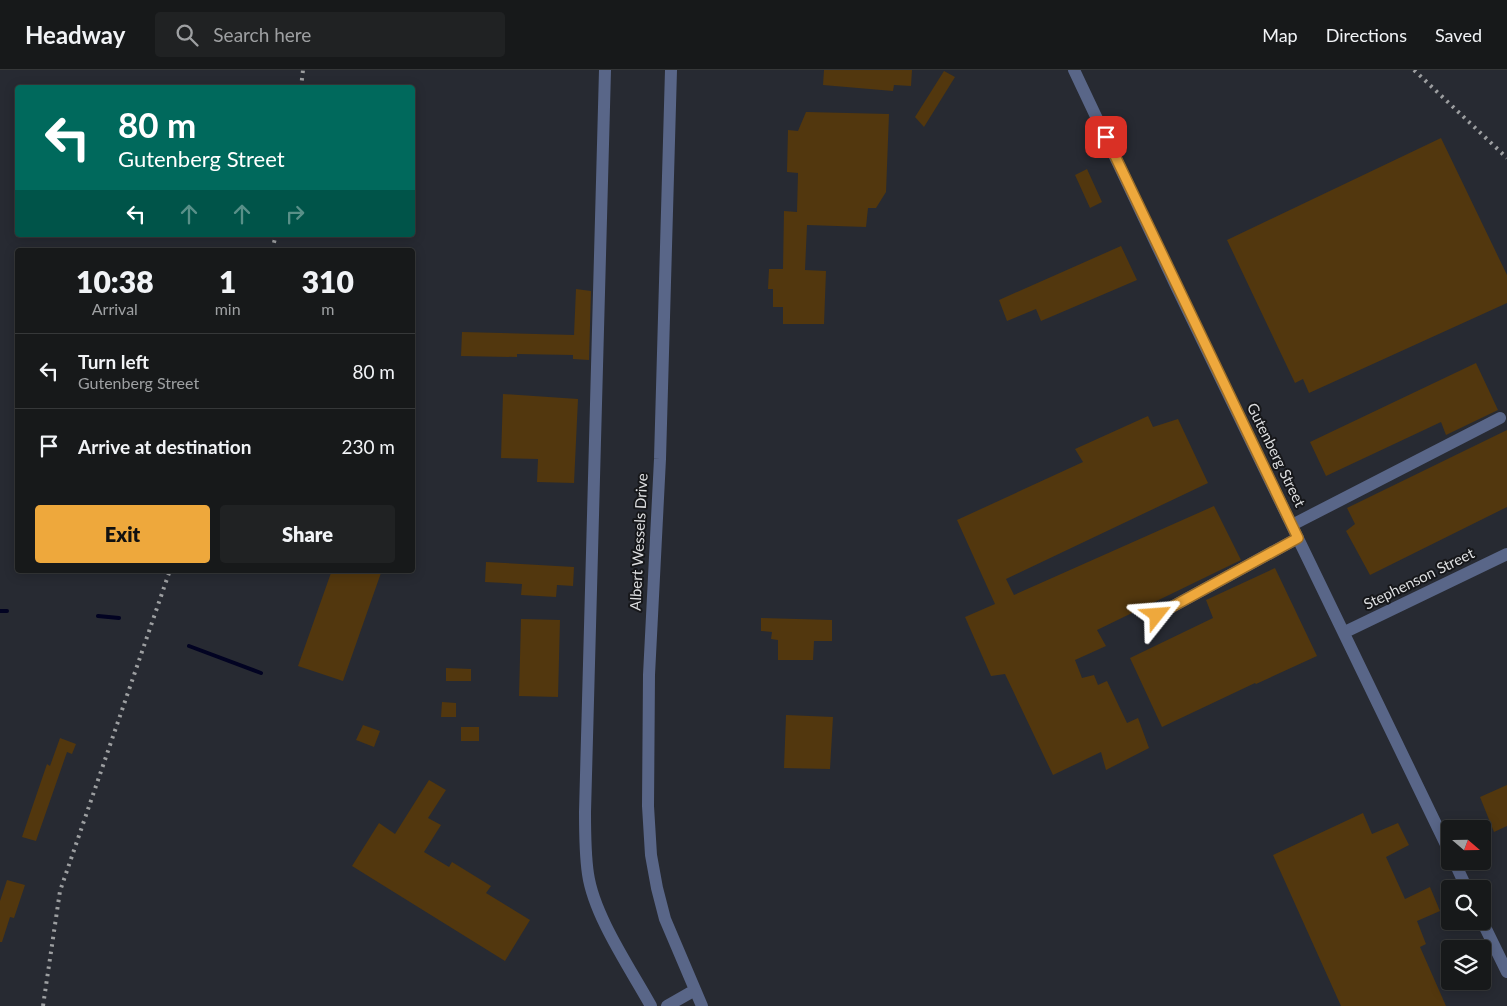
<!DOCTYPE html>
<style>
:root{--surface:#17191a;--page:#202223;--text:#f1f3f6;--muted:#9ea0a2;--line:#363839;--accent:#eea83c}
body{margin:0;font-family:Lato,sans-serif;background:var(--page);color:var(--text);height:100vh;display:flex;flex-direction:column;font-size:19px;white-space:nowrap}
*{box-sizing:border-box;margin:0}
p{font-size:16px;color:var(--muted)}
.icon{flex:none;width:28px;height:28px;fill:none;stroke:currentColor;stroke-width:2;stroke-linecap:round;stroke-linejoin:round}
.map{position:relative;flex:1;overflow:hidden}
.panel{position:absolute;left:15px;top:178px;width:400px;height:325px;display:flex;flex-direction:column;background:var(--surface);border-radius:5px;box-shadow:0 2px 12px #0003,0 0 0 1px var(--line)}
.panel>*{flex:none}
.top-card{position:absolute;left:15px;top:15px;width:400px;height:152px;border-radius:5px;box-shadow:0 2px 12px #0003,0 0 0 1px var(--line);background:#00695c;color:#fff;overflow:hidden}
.needle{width:32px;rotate:110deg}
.controls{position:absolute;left:1441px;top:750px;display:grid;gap:10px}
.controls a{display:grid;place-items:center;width:50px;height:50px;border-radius:5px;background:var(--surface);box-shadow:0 2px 12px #0003,0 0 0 1px var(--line);font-size:25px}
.pin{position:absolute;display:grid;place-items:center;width:42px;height:42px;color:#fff;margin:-21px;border-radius:10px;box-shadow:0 2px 8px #0006}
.me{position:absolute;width:55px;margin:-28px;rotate:62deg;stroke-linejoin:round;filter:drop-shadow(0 0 4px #0008)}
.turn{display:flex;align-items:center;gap:18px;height:105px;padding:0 20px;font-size:22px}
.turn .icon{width:65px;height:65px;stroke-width:2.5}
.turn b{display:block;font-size:35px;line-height:42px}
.lanes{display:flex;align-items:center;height:48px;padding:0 20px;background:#0003;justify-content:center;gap:25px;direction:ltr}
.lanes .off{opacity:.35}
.eta{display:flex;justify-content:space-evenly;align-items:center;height:85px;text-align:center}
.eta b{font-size:30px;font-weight:800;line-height:35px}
.button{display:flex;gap:10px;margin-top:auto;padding:10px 20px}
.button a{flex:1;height:58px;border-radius:5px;background:var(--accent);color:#111;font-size:20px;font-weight:800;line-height:58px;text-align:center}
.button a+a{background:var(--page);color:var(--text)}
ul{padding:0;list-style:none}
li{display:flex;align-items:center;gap:15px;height:75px;padding:0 20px;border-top:1px solid var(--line)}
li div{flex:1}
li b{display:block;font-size:19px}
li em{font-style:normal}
header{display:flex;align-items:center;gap:30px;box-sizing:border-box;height:70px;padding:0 25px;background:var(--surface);border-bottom:1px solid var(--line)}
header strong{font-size:24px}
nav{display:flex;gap:28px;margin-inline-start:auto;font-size:18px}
.search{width:350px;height:45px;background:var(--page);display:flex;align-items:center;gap:12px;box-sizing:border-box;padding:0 18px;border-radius:5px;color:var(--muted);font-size:19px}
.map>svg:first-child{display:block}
.built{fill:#272a32;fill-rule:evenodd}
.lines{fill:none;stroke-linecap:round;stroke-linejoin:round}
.stream{stroke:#020322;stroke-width:4}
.building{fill:#52370e}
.minor{stroke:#596688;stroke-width:12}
.rail{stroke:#9d9fa1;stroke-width:4;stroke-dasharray:2.5 5;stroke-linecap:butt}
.route-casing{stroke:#9b6d27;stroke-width:12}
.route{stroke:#eea83c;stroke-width:9}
.labels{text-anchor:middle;stroke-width:4;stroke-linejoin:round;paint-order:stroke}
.street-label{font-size:15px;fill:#dddee0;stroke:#16171a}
</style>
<header>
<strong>Headway</strong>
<div class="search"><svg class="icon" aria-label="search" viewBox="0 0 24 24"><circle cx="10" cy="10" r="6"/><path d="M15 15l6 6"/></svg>Search here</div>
<nav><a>Map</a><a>Directions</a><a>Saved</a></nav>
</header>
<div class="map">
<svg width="1507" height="936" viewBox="0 0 1507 936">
<rect width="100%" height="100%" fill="#1f2123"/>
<!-- built -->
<path class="built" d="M0 0H1507V936H0ZM18 18H412V165H18ZM18 180H412V500H18ZM1450 759H1482V791H1450ZM1450 819H1482V851H1450ZM1450 879H1482V911H1450Z"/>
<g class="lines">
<!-- stream -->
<path class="stream" d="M0 541H7
M98 546 119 548
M189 576 261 603"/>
</g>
<!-- building -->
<path class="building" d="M824 0H912L911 16 894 15 893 21 823 15Z
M944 1 955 7 924 57 915 47Z
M806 42 889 44 886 122 876 138H868L866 157 807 155 805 200 826 201 824 254H783V237H773V219H768L769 199H783L784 141 797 142 798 103 787 102 788 60 798 61Z
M1441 68 1507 205V233L1309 323 1303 309 1295 313 1227 170Z
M1087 99 1102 132 1090 138 1075 105Z
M1121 176 1137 210 1041 251 1036 239 1007 251 999 230Z
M576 219 591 221 589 290 573 289V285L517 284V287L461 286 462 262 574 265Z
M1476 293 1498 340 1446 365 1441 352 1326 406 1310 372Z
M503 324 578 329 574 413 537 412 538 389 501 388Z
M1148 346 1153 357 1178 349 1208 413 1006 509 1014 525 1214 436 1241 490 1097 560 1106 576 1075 590 1082 608 1094 605 1098 615 1107 611 1127 653 1138 648 1149 678 1106 700 1101 682 1053 705 1005 604 991 606 965 547 995 534 957 450 1083 392 1075 379Z
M1507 360V437L1370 505 1346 461 1355 454 1347 438Z
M486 492 574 497 573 516 557 515 556 527 521 525 522 514 485 512Z
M1275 498 1317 586 1256 614 1255 613 1162 657 1130 588 1213 548 1206 530Z
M332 500H382L343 611 298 596Z
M761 548 832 550V571H814L813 590H778V570L771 569 772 562 761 561Z
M521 549 560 550 558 627 519 626Z
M446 598 471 599V611H446Z
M442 632 456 633V647H441Z
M786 645 833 647 830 699 784 698Z
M363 655 380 661 374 677 356 670Z
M461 657H479V671H461Z
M60 668 76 674 72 684 67 682 36 771 22 767 47 694 50 696Z
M429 710 446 720 428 748 441 755 424 782 449 797 452 792 491 816 486 823 530 850 505 891 352 796 379 753 395 764Z
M1507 715V756L1494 762 1480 727Z
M1363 743 1372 764 1398 753 1409 775 1386 787 1405 829 1430 817 1440 841 1417 851 1426 874 1420 877 1446 936H1341L1273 785Z
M7 810 25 815 14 848 10 847 2 872H0V831Z"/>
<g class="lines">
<!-- minor -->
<path class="minor" d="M605 0 585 742C585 763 585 784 588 804 594 846 630 898 651 936
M671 0 660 389 649 605 648 736 651 785 657 818 665 849 702 936
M1074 0 1177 218 1450 783
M1292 455 1500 348
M1157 545 1298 468
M1345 562 1507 484
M1454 791 1467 819
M1482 851 1507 902
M667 936 695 920"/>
<!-- rail -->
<path class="rail" d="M1414 0 1507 88
M301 18 303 0
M272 180 276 165
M43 936 60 821 170 500"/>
</g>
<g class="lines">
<defs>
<path id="route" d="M1106 67 1298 468 1157 545"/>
</defs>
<!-- route casing -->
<use href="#route" class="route-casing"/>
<!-- route -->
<use href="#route" class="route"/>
</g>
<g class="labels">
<!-- street labels -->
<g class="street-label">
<text transform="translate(1276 385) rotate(64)" y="5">Gutenberg Street</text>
<text transform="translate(639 472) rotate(-87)" y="5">Albert Wessels Drive</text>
<text transform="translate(1419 509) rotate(-26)" y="5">Stephenson Street</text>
</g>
</g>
</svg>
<div class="controls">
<a><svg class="needle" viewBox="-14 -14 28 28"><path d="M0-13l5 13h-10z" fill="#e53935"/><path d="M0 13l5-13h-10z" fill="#9ea0a2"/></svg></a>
<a><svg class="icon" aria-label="search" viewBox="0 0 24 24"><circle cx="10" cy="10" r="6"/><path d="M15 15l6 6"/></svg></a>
<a><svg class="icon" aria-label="layers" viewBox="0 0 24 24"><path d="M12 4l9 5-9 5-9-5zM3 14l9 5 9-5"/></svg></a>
</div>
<div class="pin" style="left:1106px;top:67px;background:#d93025"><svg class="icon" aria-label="arrive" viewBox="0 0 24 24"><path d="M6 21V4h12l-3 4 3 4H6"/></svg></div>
<svg class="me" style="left:1157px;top:545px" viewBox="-20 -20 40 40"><path d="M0-17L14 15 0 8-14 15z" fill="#eea83c" stroke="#fff" stroke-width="4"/></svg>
<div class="top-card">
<div class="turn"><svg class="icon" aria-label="left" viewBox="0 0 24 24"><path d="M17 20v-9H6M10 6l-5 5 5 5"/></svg><div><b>80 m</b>Gutenberg Street</div></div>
<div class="lanes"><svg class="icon" aria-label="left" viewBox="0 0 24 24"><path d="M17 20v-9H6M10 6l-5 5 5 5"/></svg><svg class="icon off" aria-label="ahead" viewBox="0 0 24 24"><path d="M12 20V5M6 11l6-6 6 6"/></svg><svg class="icon off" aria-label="ahead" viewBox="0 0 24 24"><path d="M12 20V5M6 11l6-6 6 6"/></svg><svg class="icon off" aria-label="right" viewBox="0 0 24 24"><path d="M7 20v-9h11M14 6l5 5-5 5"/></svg></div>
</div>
<section class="panel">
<div class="eta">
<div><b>10:38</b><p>Arrival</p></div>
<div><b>1</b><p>min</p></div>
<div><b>310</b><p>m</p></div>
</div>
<ul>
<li><svg class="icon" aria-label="left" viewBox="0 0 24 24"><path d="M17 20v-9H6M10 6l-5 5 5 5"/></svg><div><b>Turn left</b><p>Gutenberg Street</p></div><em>80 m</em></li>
<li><svg class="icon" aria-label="arrive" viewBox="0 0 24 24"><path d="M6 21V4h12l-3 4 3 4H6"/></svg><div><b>Arrive at destination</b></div><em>230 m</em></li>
</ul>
<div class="button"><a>Exit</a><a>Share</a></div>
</section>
</div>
